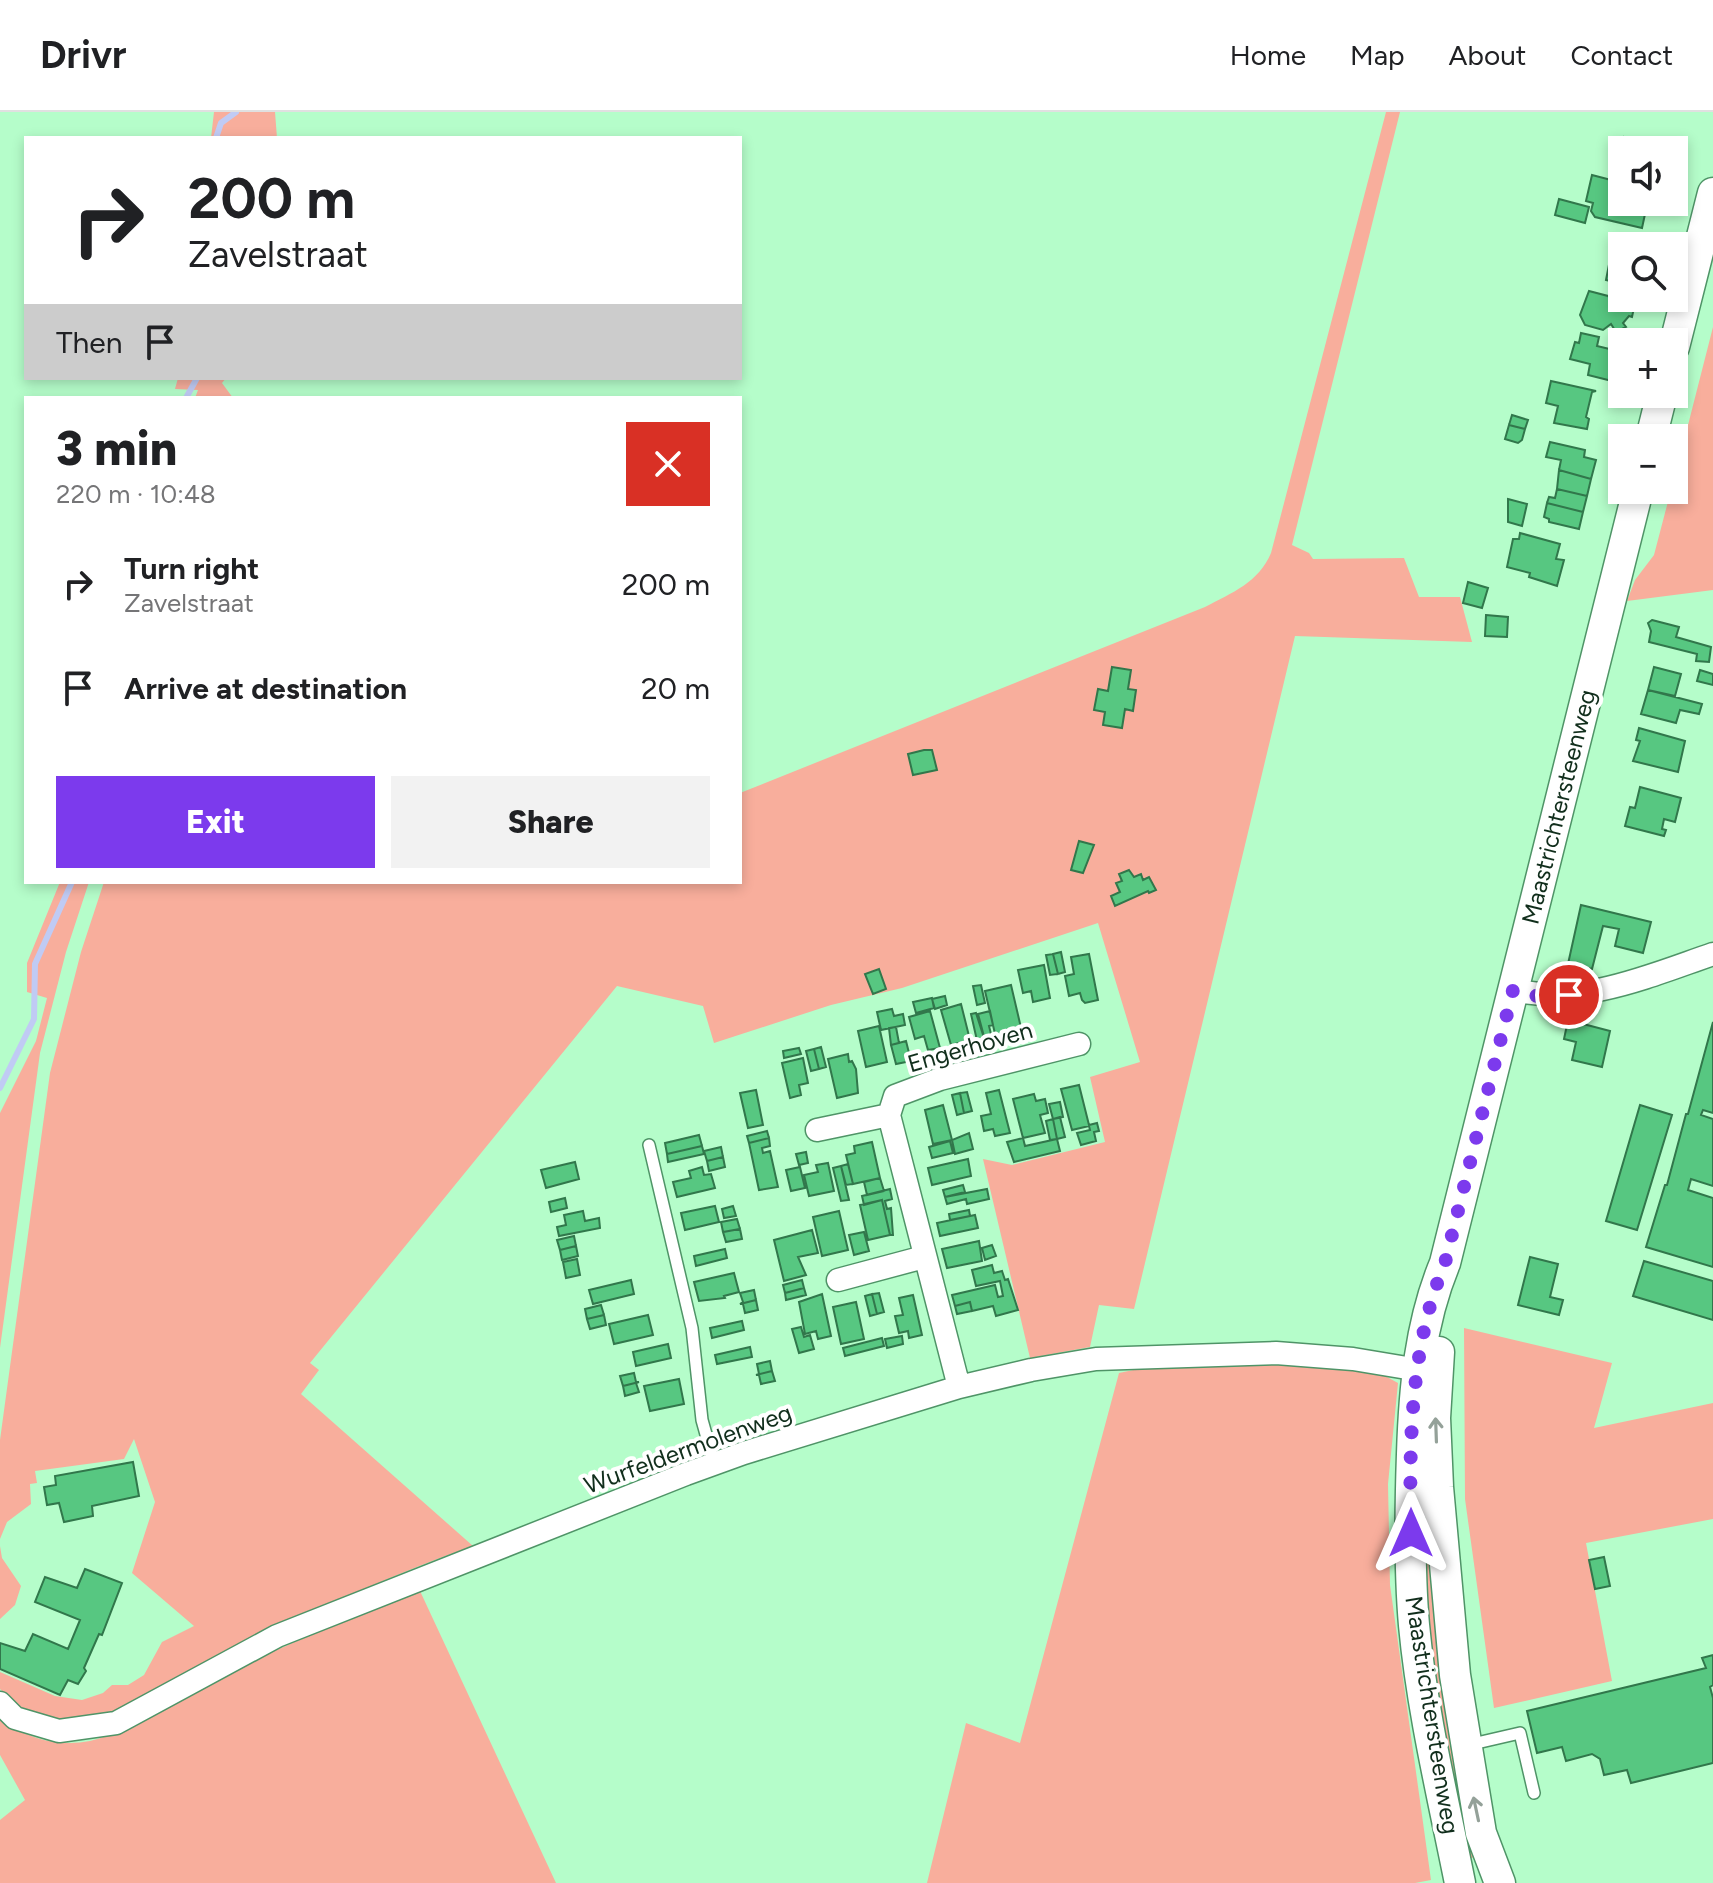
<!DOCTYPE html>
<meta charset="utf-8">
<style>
:root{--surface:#fff;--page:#f2f2f2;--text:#202124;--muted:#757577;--line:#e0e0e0;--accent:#7c3aed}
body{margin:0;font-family:Figtree,sans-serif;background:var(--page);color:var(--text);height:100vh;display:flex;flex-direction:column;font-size:30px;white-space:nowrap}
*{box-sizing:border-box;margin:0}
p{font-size:26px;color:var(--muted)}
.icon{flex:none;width:44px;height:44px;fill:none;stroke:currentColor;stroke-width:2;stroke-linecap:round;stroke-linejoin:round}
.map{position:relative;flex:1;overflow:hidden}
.details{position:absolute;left:24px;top:284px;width:718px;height:488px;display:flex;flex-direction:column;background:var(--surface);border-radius:0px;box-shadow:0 4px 12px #0003}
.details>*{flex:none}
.top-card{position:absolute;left:24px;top:24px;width:718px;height:244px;border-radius:0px;box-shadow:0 4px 12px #0003;background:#fff;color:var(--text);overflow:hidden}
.buttons{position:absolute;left:1608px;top:24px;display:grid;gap:16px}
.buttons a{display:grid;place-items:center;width:80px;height:80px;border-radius:0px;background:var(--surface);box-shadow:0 4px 12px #0003;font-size:40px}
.pin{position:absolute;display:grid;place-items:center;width:68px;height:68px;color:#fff;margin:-34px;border:4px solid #fff;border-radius:50%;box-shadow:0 2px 8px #0007}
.me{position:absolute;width:88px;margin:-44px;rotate:0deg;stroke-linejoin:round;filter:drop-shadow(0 0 6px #0008)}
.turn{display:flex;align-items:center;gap:28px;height:168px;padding:0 32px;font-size:36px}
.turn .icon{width:104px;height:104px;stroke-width:2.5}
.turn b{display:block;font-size:56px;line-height:68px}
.then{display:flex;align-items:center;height:76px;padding:0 32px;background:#0003;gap:16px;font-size:30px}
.round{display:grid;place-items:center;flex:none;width:84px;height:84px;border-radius:0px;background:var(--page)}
.head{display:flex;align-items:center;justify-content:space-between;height:136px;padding:0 32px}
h1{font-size:48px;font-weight:800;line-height:60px}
.button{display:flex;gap:16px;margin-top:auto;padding:16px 32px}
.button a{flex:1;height:92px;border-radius:0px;background:var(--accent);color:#fff;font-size:32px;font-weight:800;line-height:92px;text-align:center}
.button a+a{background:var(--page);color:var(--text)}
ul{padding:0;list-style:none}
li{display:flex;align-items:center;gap:24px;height:104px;padding:0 32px}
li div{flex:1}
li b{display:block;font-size:30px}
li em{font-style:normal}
header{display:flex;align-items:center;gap:48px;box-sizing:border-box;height:112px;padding:0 40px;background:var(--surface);border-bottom:2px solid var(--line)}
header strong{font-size:38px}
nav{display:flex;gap:44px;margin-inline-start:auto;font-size:28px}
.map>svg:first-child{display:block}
.green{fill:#f8ae9c}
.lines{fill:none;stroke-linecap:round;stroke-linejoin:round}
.stream{stroke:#c0cbf4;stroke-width:6}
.building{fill:#57c781;stroke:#31774b;stroke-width:2}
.service-casing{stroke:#4f9467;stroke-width:14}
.minor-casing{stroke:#4f9467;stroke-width:25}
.secondary-casing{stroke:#4f9467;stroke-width:33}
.service{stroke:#fff;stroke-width:11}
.minor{stroke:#fff;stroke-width:22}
.secondary{stroke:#fff;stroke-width:30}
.oneway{stroke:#94a199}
.route{stroke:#7c3aed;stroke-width:14;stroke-dasharray:0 25.2}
.labels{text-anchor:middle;stroke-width:8;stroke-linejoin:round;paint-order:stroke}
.street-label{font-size:24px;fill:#112e1c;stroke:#fff}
</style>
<header>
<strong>Drivr</strong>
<nav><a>Home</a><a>Map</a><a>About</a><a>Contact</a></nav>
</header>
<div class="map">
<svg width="1713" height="1771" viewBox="0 0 1713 1771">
<rect width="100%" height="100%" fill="#b5fdca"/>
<!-- green -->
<path class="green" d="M214 0H275L277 26H211Z
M1386 0H1400L1292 433 1309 441 1313 447 1404 446 1419 485H1460L1472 530 1295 524 1134 1197 1099 1193 1090 1235 1030 1246 983 1047 1012 1053 1105 1030 1090 965 1140 950 1098 811 902 876 831 893 714 931 703 894 617 874 310 1251 319 1258 301 1282 473 1434C383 1465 295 1508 209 1550 166 1571 107 1614 57 1610 35 1608 15 1593 0 1577V1560L55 1584 82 1588 103 1581 112 1573H128L144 1563 162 1530 194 1514 132 1461 155 1390 134 1327 124 1347 35 1359 37 1371 30 1372 31 1392 7 1410 0 1427V1328L50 961 81 840 104 770H740V681L1205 495C1232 481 1259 470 1271 441Z
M1713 215V478L1627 489 1635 468 1654 443 1671 378H1674V368Z
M178 266H226L222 271 233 286H195L198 278 175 277Z
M60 770H89L66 840 40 941 0 1236V1001L36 929 47 886 27 880V851Z
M1464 1216 1612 1251 1594 1316 1713 1291V1407L1586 1431 1612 1569 1494 1596 1465 1387Z
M1167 1251H1269L1376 1259 1398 1271 1388 1372 1390 1473 1431 1768 1415 1771H927L966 1611 1020 1631 1119 1261Z
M1433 1417 1481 1744 1466 1747 1435 1582 1415 1418Z
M0 1434 2 1446 21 1474 15 1493 0 1507Z
M420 1479 556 1771H0V1708L25 1688 0 1643V1602C21 1627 58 1635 90 1629 134 1619 186 1582 228 1561 290 1530 355 1505 420 1479Z"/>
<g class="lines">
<!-- stream -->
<path class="stream" d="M216 26 221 11 236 0
M186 286 197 266
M0 976 34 907 35 852 72 770"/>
</g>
<!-- building -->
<path class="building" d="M1624 25 1654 33 1652 38H1622V51H1619Z
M1592 63 1615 69 1614 76 1622 77V90H1642L1640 100 1645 102 1642 116 1595 105 1591 99 1593 91 1586 89Z
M1559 87 1589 95 1585 111 1555 103Z
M1612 137 1622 140V172L1606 168Z
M1589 179 1608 184 1613 191 1620 187 1635 191 1632 205 1629 204 1623 211 1626 215 1616 220 1611 212 1603 218 1585 213 1580 203Z
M1581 221 1599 225 1597 234 1622 240 1616 270 1588 263 1590 252 1570 247 1575 230 1579 231Z
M1551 269 1596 279 1592 280 1586 305 1589 307 1587 317 1554 311 1558 294 1546 291Z
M1512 303 1528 308 1525 317 1509 313Z
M1509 313 1525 317 1522 328 1518 331 1505 327Z
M1550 330 1585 338 1584 345 1596 348 1591 367 1559 358 1561 348 1546 345Z
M1559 358 1591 367 1587 384 1557 377Z
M1557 377 1587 384 1583 400 1547 391 1549 385 1555 386Z
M1508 387 1527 392 1522 414 1508 410Z
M1547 391 1583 400 1579 417 1549 410V407L1544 405Z
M1520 421 1560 432 1556 447 1564 448 1557 474 1529 465 1530 461 1507 455 1513 427H1519Z
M1468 470 1488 476 1482 496 1463 491Z
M1486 503 1508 505 1507 525 1485 524Z
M1652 508 1679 515 1676 525 1711 535 1709 550 1696 549 1697 542 1649 530 1651 519 1648 511Z
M1112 555 1131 558 1128 577 1136 578 1133 599 1125 597 1122 616 1103 613 1105 600 1094 598 1098 577 1108 579Z
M1654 555 1681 562 1675 584 1648 578Z
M1700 558 1713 562V573L1697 569Z
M1648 578 1702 592 1699 602 1680 598 1676 611 1641 602Z
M1639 616 1685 629 1678 660 1633 649 1640 629 1636 628Z
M924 638H932L937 658 913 663 908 642Z
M1640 675 1681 686 1675 710 1664 707 1662 717 1666 718 1664 724 1625 714 1630 695 1635 696Z
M1079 729 1094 733 1083 761 1071 758Z
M1129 758 1134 765 1141 762 1143 768 1149 765 1156 778 1149 781 1148 779 1115 794 1111 784 1120 780 1116 771 1122 769 1119 762Z
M1581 793 1651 810 1643 841 1615 834 1619 817 1603 814 1592 857 1568 852Z
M1061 840 1065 860 1058 862 1053 842Z
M1053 842 1058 862 1050 863 1046 843Z
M1089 842 1098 888 1085 891 1082 888 1080 881 1069 884 1065 864 1074 862 1071 845Z
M1044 853 1050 886 1033 890 1031 879 1023 881 1018 858Z
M879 857 886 877 873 882 865 862Z
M981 873 985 891 977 893 973 874Z
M1011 873 1022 920 996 926 985 879Z
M945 884 947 893 935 897 932 887Z
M932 886 934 896 916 901 913 890Z
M961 892 970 928 951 933 941 898Z
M892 897 894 904 903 902 905 913 881 918 877 900Z
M930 899 940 936 928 938 924 924 915 927 909 905Z
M990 899 993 913 989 914 993 930 986 932 978 902Z
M976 901 986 932 978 933 971 902Z
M1568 908 1610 919 1602 955 1572 948 1576 930 1564 927Z
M1713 910V1001L1703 998 1701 1003 1713 1007V1074L1691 1067 1688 1078 1713 1086V1155L1646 1135 1665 1073H1667L1686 1002H1688Z
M879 914 887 950 866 955 858 919Z
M896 915 899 931 891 933 889 916Z
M906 929 911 949 896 952 891 933Z
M821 935 826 955 819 957 814 937Z
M799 936 801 942 784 946 783 939Z
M814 937 819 957 811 959 806 939Z
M848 942 849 950 852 949 856 957 858 981 837 986 828 947Z
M803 946 808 971 799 973 801 983 790 986 782 951Z
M1079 973 1089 1013 1097 1011 1099 1019 1094 1020 1096 1029 1081 1033 1077 1021 1090 1018 1089 1014 1072 1018 1061 977Z
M756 978 763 1013 748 1016 740 981Z
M999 978 1010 1021 995 1024 993 1017 984 1019 981 1004 991 1002 986 981Z
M967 980 972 999 964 1001 960 981Z
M960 981 964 1001 957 1003 952 983Z
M1034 982 1036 989 1045 987 1048 1001 1040 1003 1045 1021 1023 1026 1013 987Z
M1060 990 1063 1005 1053 1007 1049 992Z
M943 993 952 1028 933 1032 925 998Z
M1640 993 1672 1003 1637 1118 1606 1109Z
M1060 1005 1065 1025 1057 1027 1053 1007Z
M1053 1007 1057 1027 1050 1028 1046 1009Z
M767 1019 769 1026 749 1031 747 1024Z
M969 1021 973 1037 955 1042 952 1028Z
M699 1023 702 1034 667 1042 665 1031Z
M769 1026 770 1034 762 1036 763 1041 770 1039 778 1075 759 1078 749 1031Z
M1023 1026 1025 1034 1057 1027 1060 1039 1014 1050 1007 1030Z
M950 1029 953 1041 932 1046 929 1035Z
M872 1030 880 1066 853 1072 846 1043 855 1041 854 1034Z
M702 1034 704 1042 668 1050 667 1042Z
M721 1035 723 1045 707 1049 704 1039Z
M806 1040 808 1051 799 1053 796 1042Z
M723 1045 725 1055 709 1059 707 1049Z
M968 1047 971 1064 932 1073 928 1056Z
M575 1050 579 1067 546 1076 541 1058Z
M828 1051 834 1079 809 1084 804 1063 818 1060 816 1053Z
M848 1052 853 1072 846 1073 841 1054Z
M841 1054 849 1088 841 1089 833 1056Z
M702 1055 704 1063 711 1062 715 1076 677 1085 673 1070 691 1066 689 1059Z
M800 1055 805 1076 791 1079 786 1058Z
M880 1066 884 1079 867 1083 864 1070Z
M963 1073 965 1080 945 1085 943 1078Z
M890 1077 892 1087 885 1089 887 1097 891 1096 893 1123H890L882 1088 864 1093 862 1084Z
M987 1077 989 1087 967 1092 966 1087 947 1092 945 1085Z
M565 1086 567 1096 551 1100 549 1090Z
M882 1088 890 1123 868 1128 860 1093Z
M715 1094 719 1110 685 1118 681 1101Z
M733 1094 736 1104 724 1106 722 1097Z
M969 1098 970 1104 950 1108 949 1102Z
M583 1099 585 1109 599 1106 600 1116 559 1124 557 1115 566 1113 564 1103Z
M839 1099 848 1138 822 1144 813 1105Z
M975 1103 978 1116 940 1124 937 1111Z
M737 1107 740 1117 723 1120 721 1110Z
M740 1117 742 1127 726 1130 723 1120Z
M812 1118 818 1141 798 1145 806 1163 784 1169 774 1128Z
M864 1120 869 1139 854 1143 849 1123Z
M574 1124 576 1134 560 1138 557 1128Z
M979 1129 982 1149 947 1156 942 1137Z
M992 1133 996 1144 985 1148 982 1136Z
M576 1134 578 1144 562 1148 560 1138Z
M725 1137 727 1146 696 1154 694 1144Z
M1530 1145 1558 1152 1550 1185 1563 1188 1559 1203 1518 1193Z
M577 1147 580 1163 566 1166 563 1150Z
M1644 1149 1713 1169V1208L1633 1184Z
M992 1153 994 1161 1002 1159 1005 1168 1008 1167 1018 1198 996 1204 993 1194 972 1199 970 1190 955 1194 952 1183 995 1173 998 1185 1003 1184 1000 1169 976 1174 972 1158Z
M734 1161 739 1180 724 1184 725 1186 699 1189 694 1170Z
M631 1168 634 1182 593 1192 589 1178Z
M802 1168 804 1176 785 1181 783 1173Z
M804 1176 806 1183 786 1188 785 1181Z
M754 1178 756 1188 740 1192 743 1190 740 1181Z
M879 1181 884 1200 877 1202 872 1182Z
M822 1182 831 1224 818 1227 816 1219 805 1222 799 1190Z
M872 1182 877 1202 870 1204 865 1184Z
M913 1183 922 1223 909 1226 908 1219 899 1221 895 1204 903 1203 899 1186Z
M756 1188 758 1198 745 1201 743 1192H740Z
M856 1190 864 1227 841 1232 833 1195Z
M970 1190 972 1199 957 1202 955 1194Z
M601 1193 604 1203 587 1207 585 1197Z
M604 1203 606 1213 590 1217 587 1207Z
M648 1203 653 1223 614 1232 609 1212Z
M742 1209 744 1218 712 1226 710 1216Z
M801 1215 804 1225 810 1223 814 1237 799 1241 792 1217Z
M902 1224 903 1232 887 1236 885 1227Z
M882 1226 884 1234 845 1244 843 1236Z
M668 1232 671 1246 636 1254 633 1240Z
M750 1235 752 1245 717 1252 715 1243Z
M770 1249 772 1259 756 1263 759 1262 757 1252Z
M772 1259 775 1269 761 1272 759 1263H756Z
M634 1261 636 1270H639L623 1274 620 1264Z
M679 1267 684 1292 650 1299 644 1274Z
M639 1270 636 1271 639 1280 625 1284 623 1274Z
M133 1350 139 1384 92 1394 93 1404 64 1410 59 1391 47 1393 44 1375 56 1373 55 1364Z
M1604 1445 1610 1474 1595 1477 1589 1448Z
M85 1457 122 1471 102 1523 99 1522 84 1556 86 1559 78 1572 68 1568 60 1583 0 1557V1531L25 1539 33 1522 68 1537 80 1508 35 1490 45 1465 77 1476Z
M1713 1543V1573L1710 1575 1713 1586V1651L1631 1671 1627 1658 1604 1663 1600 1647 1592 1642 1566 1649 1562 1635 1537 1641 1527 1599 1706 1556 1702 1546Z"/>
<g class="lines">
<defs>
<path id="service" d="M649 1033 692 1216 702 1308 714 1351
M1468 1633 1520 1621 1534 1681"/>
<path id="minor" d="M1513 878C1582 894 1649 864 1713 842
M817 1018 889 1003
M838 1168 924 1145
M959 1275 889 1003 895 984 940 967 1079 932
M0 1591 15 1606 59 1619 116 1611 277 1524 686 1362 744 1341 959 1275 1031 1258 1096 1247 1276 1241 1353 1247 1431 1260"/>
<path id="secondary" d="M1674 235 1713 81
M1651 326 1662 282
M1439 1240 1435 1306 1438 1375 1455 1563 1481 1721 1500 1771
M1460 1771C1443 1686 1422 1599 1414 1513 1409 1456 1410 1399 1412 1342 1414 1277 1420 1211 1445 1151L1638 378"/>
</defs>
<!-- service casing -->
<use href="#service" class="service-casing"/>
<!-- minor casing -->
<use href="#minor" class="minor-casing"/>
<!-- secondary casing -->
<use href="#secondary" class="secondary-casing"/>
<!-- service -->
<use href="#service" class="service"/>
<!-- minor -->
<use href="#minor" class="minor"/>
<!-- secondary -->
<use href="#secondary" class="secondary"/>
</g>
<!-- one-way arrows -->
<defs><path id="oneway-shaft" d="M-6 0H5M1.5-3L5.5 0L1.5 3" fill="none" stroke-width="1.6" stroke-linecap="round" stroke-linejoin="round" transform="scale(2)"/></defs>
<g class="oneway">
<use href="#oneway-shaft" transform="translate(1436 1318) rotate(-92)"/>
<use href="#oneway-shaft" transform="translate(1476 1697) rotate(-102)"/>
</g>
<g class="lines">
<!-- route -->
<path class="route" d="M1411 1421C1409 1332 1410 1234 1445 1151L1513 878 1537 884 1569 883"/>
</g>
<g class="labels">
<!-- street labels -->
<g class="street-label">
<text transform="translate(1559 695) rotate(-76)" y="8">Maastrichtersteenweg</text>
<text transform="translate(970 935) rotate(-16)" y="8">Engerhoven</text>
<text transform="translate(688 1337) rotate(-20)" y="8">Wurfeldermolenweg</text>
<text transform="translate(1432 1603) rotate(81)" y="8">Maastrichtersteenweg</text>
</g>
</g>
</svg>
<div class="buttons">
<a><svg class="icon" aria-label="sound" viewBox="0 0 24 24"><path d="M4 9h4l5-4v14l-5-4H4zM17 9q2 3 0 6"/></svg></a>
<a><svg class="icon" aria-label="search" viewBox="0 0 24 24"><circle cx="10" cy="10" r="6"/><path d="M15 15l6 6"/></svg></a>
<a>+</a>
<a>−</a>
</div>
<div class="pin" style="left:1569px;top:883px;background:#d93025"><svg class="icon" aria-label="arrive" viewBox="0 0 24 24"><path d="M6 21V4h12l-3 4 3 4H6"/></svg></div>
<svg class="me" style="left:1411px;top:1421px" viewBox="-20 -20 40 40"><path d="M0-17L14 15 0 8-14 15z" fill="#7c3aed" stroke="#fff" stroke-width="4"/></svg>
<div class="top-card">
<div class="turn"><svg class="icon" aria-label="right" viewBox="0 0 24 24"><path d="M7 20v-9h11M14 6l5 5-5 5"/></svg><div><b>200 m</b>Zavelstraat</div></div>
<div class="then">Then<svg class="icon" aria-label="arrive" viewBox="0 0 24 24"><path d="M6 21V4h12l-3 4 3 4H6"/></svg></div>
</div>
<section class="details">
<div class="head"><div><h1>3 min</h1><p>220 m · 10:48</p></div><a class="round" style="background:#d93025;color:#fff"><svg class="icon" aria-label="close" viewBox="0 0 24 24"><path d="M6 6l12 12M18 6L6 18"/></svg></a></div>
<ul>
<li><svg class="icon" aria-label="right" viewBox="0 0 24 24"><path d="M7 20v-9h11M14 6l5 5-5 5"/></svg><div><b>Turn right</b><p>Zavelstraat</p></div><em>200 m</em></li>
<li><svg class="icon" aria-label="arrive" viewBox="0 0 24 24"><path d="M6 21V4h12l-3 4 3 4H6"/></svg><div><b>Arrive at destination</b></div><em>20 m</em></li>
</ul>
<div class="button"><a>Exit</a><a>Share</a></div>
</section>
</div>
